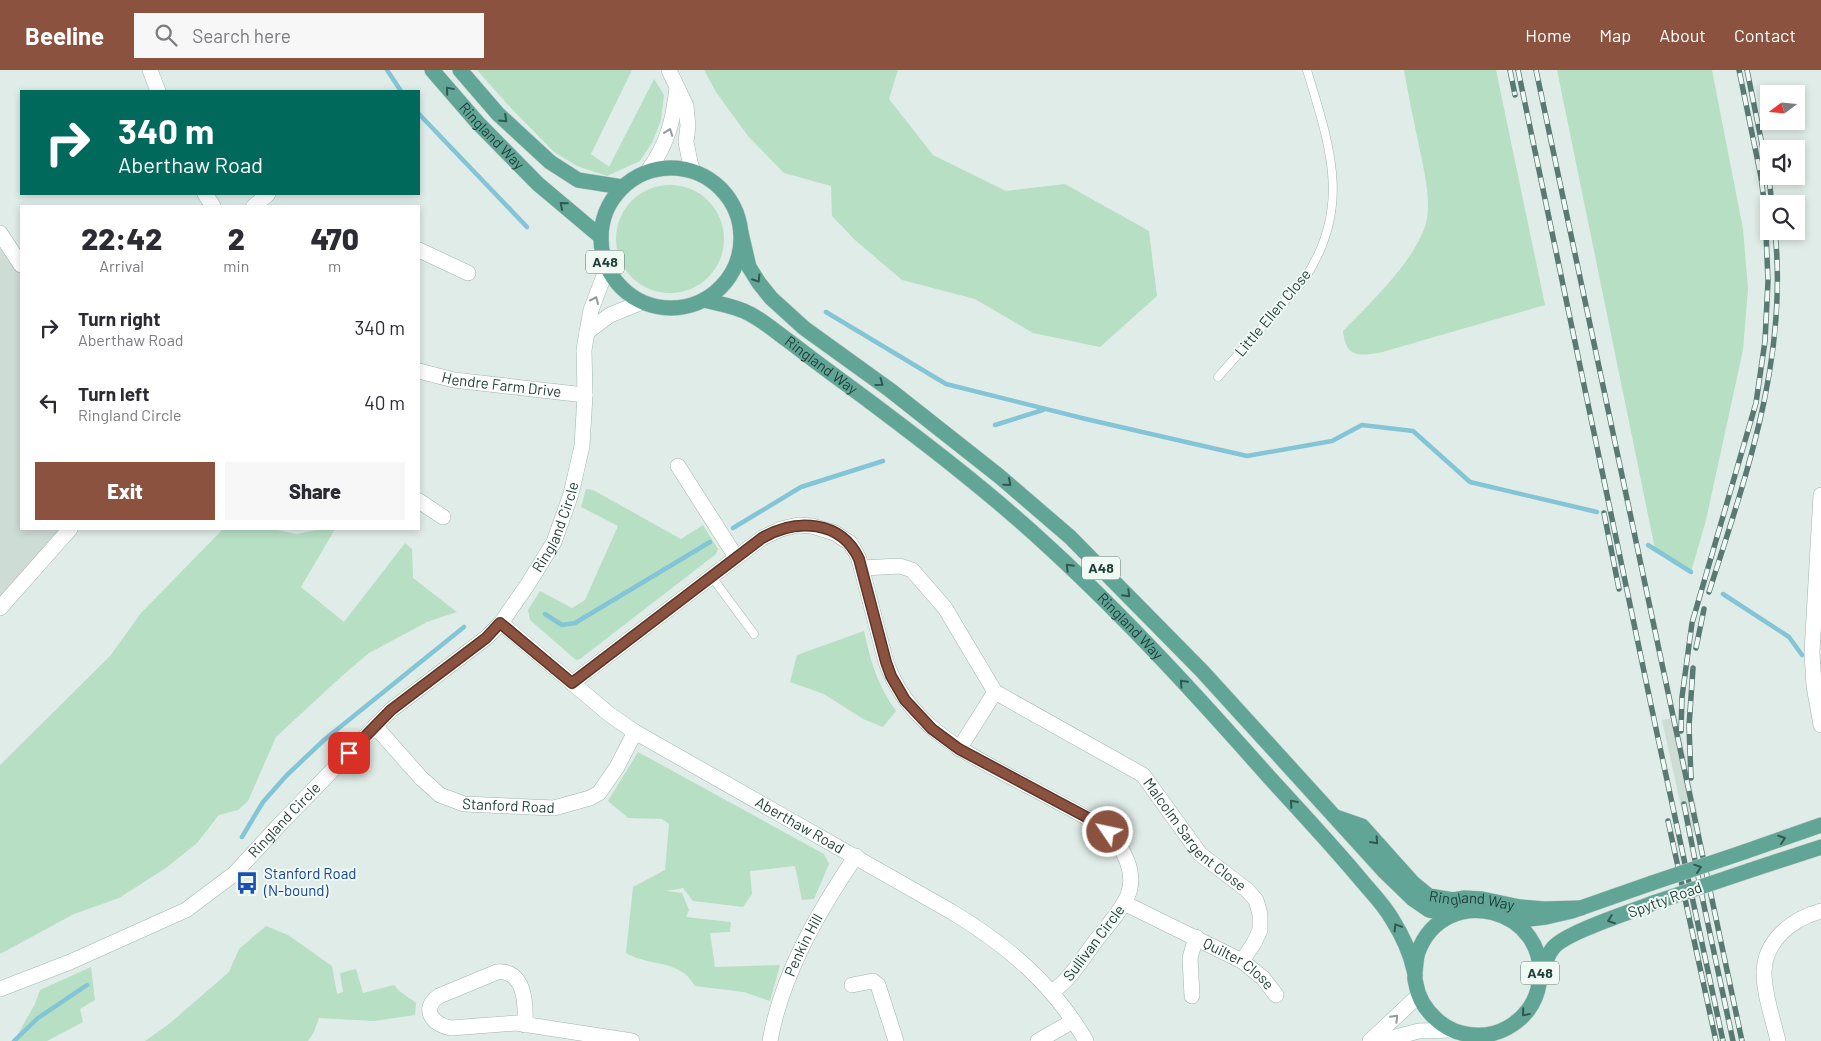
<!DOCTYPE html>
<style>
:root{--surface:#fff;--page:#f7f7f7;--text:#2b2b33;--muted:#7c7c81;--accent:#8a523f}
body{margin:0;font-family:Barlow,sans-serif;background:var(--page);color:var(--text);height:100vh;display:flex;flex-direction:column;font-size:19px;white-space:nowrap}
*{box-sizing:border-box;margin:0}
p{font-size:16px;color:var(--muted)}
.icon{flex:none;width:28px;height:28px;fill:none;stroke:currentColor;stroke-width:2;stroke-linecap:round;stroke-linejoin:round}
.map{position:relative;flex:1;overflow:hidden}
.panel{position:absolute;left:20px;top:135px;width:400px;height:325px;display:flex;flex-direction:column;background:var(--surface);border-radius:0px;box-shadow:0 2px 8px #0003}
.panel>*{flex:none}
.hud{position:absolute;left:20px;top:20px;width:400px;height:105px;border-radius:0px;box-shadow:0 2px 8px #0003;background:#00695c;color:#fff;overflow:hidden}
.needle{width:32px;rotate:254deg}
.buttons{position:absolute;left:1760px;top:15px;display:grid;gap:10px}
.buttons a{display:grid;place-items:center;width:45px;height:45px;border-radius:0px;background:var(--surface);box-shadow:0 2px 8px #0003;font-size:25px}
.pin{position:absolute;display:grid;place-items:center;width:42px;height:42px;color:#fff;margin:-21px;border-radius:10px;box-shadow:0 2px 8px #0006}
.me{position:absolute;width:55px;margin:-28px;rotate:304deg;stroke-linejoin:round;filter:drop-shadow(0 0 4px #0008)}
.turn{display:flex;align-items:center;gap:18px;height:105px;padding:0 15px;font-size:22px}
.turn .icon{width:65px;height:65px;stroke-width:2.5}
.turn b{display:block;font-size:35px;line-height:42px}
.eta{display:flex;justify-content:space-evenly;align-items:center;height:85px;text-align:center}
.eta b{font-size:30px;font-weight:800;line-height:35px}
.action{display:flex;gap:10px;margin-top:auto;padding:10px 15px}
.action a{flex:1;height:58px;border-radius:0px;background:var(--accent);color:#fff;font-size:20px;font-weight:800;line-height:58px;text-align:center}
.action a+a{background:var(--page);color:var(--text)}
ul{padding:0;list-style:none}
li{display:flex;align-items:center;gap:15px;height:75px;padding:0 15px}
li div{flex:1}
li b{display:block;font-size:19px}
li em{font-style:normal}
header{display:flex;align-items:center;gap:30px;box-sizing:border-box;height:70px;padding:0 25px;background:var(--accent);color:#fff}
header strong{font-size:24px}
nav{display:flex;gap:28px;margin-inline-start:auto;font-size:18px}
.search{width:350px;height:45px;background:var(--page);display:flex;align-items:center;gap:12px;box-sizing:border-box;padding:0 18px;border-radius:0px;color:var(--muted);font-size:19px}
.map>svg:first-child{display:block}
.built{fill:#cedcd6}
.green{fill:#b7dfc4}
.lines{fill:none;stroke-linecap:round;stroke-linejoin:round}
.stream{stroke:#83c5d6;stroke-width:4.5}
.lane-casing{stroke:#a2b4af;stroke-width:9}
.street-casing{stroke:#a2b4af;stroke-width:16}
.secondary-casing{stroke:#9db9b1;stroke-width:16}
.primary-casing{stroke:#c0c9c7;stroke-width:16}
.lane{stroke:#fff;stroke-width:8}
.street{stroke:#fff;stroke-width:15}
.secondary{stroke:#fff;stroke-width:15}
.primary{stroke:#61a597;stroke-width:15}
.rail-casing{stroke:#597a73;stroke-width:5.5}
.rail{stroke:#f1f9f5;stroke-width:4;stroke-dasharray:11;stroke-linecap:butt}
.primary-bridge-casing{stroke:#c0c9c7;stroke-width:16;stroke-linecap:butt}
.primary-bridge{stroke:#61a597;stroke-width:15}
.oneway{stroke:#30584f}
.oneway2{stroke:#8f9e9b}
.route-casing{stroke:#5a3529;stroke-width:12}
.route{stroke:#8a523f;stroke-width:9}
.labels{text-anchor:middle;stroke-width:4;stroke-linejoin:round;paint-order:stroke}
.shield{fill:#f1f9f5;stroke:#5e7670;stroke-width:1}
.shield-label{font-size:14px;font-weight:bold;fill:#1f3e37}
.street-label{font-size:15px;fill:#1f3e37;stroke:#f1f9f5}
.transit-label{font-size:15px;fill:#164399;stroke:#f1f9f5;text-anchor:start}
</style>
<header>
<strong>Beeline</strong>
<div class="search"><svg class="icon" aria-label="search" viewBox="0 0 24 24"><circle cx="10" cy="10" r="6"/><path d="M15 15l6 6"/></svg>Search here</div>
<nav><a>Home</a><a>Map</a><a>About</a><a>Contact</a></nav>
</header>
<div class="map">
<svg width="1821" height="971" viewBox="0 0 1821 971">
<rect width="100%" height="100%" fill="#e0ece7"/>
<!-- built -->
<path class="built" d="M0 163 21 195V459H70L0 538Z
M1677 647 1701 760 1687 764 1662 650Z"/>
<!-- green -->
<path class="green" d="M477 0H632L591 84 609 97 654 9 664 25 661 50 653 71 640 91 607 106 577 96 554 82 509 36Z
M704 0H898L889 29 933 85 1006 121 1065 114 1149 161 1157 226 1100 277 1033 263 975 229 902 210 855 170 832 146 831 116 784 103 748 66 716 22Z
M1404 0H1496L1545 235 1379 283C1357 286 1346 287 1343 261 1371 232 1411 195 1425 157 1433 133 1423 96 1418 71 1413 47 1408 24 1404 0Z
M1557 0H1712L1743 159 1748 219 1743 280 1706 450 1691 502 1655 479Z
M616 169a54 54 0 1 1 108 0a54 54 0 1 1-108 0Z
M586 419 593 420 681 469 703 455 718 479 716 484 580 589 576 590 530 550 528 540 540 521 572 538 585 530 618 456 581 437Z
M223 459H273L296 464 323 459H335L301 517 344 552 405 473 412 479 413 508 457 542 427 552 369 583 343 605 276 667 248 731 238 740 219 745 197 773 166 798 119 828 74 844 0 884V695L110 586 141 543Z
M864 561C870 590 878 617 896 641L883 657 863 649 824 624 790 612 797 585Z
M638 682 824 784 829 794 814 829 802 830 795 796 750 801 752 824 743 837 693 831 683 818 666 821 682 823 689 840 686 847 731 852 730 862 710 863 715 897 780 895 770 931 744 922 695 916C692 912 689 907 685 904 668 891 644 894 626 883L633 817 665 800 669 754 662 749 628 748 608 731Z
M266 856 288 865 332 896 337 924 343 922 340 903 356 899 363 923 394 915 398 920 416 933 415 945 374 951 319 948 314 962 308 971H145L169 954 229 902 239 879Z
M91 897 95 930 80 939 83 952 47 971H14L35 934 40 920Z"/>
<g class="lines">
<!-- stream -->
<path class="stream" d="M387 0 401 21
M419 44 527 157
M826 242 946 314 1090 350 1247 386 1332 371 1362 355 1413 361 1470 412 1597 442
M995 355 1043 340
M733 458 801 417 883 391
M1648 475 1691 502
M1723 524 1789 567 1802 585
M545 544 562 555 575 553 710 472
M242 767 263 732 287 705 324 670 464 557
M14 971 38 948 87 915"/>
<defs>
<path id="lane" d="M1218 307 1303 211C1353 138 1330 77 1307 0
M711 506 754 564"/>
<g id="street">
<path d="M150 0 158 21"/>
<path d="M669 0 686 36 688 56 686 72 690 92 693 101"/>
<path d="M648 101C668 73 673 51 677 18"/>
<path d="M205 124 213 136"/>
<path d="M254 136 268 124"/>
<path d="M0 163 21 195"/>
<path d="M419 180 468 203"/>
<path id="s1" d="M419 301 454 310 585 325"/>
<path d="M678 396 736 487"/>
<path d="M1821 425 1812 582 1814 616 1821 655"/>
<path d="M419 431 443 447"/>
<path id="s2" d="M862 498 900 496 912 500 945 538 995 622 1143 705 1200 784 1247 820 1256 830 1260 844V860L1254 873 1242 891"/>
<path d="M0 538 70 459"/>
<path d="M572 613 762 468 781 459 798 455 812 456 835 463 850 473 855 481 859 489 886 592C907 651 955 677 1007 705 1039 722 1071 738 1101 756 1123 774 1141 806 1124 833 1116 847 1104 860 1094 873 1081 891 1070 909 1052 922"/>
<path id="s3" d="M375 656 421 708 440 725 464 734 554 738 590 728 599 723 617 697 635 662"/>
<path d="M959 679 995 622"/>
<path id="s4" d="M1124 833 1242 891 1263 908 1276 925"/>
<path d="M852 915 873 911 878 915 896 971"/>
<path d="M1192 926 1190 888 1196 867"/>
<path d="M525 955C526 934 525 899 497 902L439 926C420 939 433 955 451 958L516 953 632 971"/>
<path id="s5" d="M770 971C782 904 818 842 856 786"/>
<path d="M1038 971 1073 951"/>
<path d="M1778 971C1773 949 1764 925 1764 902 1765 870 1792 849 1821 841"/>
</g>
<g id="secondary">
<path d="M587 262 610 245 642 232"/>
<path id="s6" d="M501 553 609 644 635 662 952 842C1007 875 1054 915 1086 971"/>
<path id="s7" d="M0 919 70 892 186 840 234 804 283 751 391 640 486 568 501 553 528 514 554 472 571 424 582 376 585 325 584 280 587 262 591 240 607 198"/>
<path d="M1370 971 1419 925"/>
<path d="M1380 971 1419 961 1451 960"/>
</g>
<g id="primary">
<path id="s8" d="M432 0 477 52 538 114 601 167"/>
<path d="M460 0 498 44 550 92 578 110 622 117"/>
<circle cx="671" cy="168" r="70"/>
<path d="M741 163 749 197 759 213 771 228 804 258 890 320 999 406 1070 467 1202 601 1384 801 1413 829 1429 840 1454 844"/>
<path id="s9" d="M704 230C719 234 736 236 750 244 764 251 777 263 790 272 812 289 835 306 857 322 924 372 991 423 1052 480 1129 551 1200 629 1269 707 1300 741 1332 775 1362 811 1372 823 1384 835 1392 849 1402 865 1410 881 1414 900 1417 912 1413 901 1416 914 1418 927 1426 940 1436 949 1455 967 1485 970 1507 958 1524 949 1536 933 1539 914 1552 839 1445 810 1418 882 1416 888 1416 895 1415 902"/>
<path id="s10" d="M1336 747 1362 756 1413 813 1429 826 1453 830 1464 828 1482 829 1520 837 1544 839 1581 838"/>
<path d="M1744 782 1821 755"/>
<path d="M1748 801 1821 777"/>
<path d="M1514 851 1546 847 1572 841 1652 813"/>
<path d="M1543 903C1545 893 1547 885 1553 878 1566 862 1634 841 1656 832"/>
</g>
</defs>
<!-- lane casing -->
<use href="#lane" class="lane-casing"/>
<!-- street casing -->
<use href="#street" class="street-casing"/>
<!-- secondary casing -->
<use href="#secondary" class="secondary-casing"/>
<!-- primary casing -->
<use href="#primary" class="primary-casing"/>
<!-- lane -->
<use href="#lane" class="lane"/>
<!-- street -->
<use href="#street" class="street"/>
<!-- secondary -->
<use href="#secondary" class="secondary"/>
<!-- primary -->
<use href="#primary" class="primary"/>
<defs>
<path id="rail" d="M1510 0 1515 25
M1518 0 1655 654 1723 971
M1536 0 1742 971
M1747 0 1769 109 1772 134
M1604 443 1619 519
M1709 522C1747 403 1788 289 1775 161
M1696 578 1704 539
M1681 661 1682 627 1692 553 1756 333 1765 271 1768 211 1765 139 1761 107 1739 0
M1691 708 1689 656 1693 598
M1684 734 1703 831 1733 971
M1668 751 1716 971"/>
</defs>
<!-- rail casing -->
<use href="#rail" class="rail-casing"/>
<!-- rail -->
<use href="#rail" class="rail"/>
<defs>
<path id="primary-bridge" d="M1652 813 1744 782
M1656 832 1748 801"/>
</defs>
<!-- primary-bridge casing -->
<use href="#primary-bridge" class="primary-bridge-casing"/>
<!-- primary-bridge -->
<use href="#primary-bridge" class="primary-bridge"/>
</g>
<!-- one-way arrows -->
<defs><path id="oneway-chevron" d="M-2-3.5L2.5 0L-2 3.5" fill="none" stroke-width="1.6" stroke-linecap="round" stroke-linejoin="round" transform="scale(1.25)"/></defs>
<g class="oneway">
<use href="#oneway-chevron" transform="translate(449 20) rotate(-130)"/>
<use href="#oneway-chevron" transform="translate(504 49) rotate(43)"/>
<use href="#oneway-chevron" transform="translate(563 135) rotate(-140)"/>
<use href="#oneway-chevron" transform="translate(757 209) rotate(58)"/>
<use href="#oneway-chevron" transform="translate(880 313) rotate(36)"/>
<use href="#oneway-chevron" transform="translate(1008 413) rotate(41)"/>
<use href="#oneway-chevron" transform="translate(1069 497) rotate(-135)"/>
<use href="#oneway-chevron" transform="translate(1127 524) rotate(45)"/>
<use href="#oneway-chevron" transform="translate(1183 613) rotate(-133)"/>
<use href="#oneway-chevron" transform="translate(1293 733) rotate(-132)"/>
<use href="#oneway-chevron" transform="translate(1782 769) rotate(-19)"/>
<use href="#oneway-chevron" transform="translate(1375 771) rotate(48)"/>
<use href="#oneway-chevron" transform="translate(1698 798) rotate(-19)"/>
<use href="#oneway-chevron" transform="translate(1611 850) rotate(159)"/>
<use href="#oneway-chevron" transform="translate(1397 857) rotate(-121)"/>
<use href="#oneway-chevron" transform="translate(1525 943) rotate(130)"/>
</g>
<g class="oneway2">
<use href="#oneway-chevron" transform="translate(669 62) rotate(-70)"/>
<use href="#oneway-chevron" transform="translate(595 230) rotate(-66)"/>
<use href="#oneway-chevron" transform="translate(1395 948) rotate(-46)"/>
</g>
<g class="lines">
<defs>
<path id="route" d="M349 683 391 640 486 568 500 553 572 613 762 468C796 448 841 450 859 489L886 592 891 606 905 630 932 659 959 679 1090 749 1108 762"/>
</defs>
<!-- route casing -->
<use href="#route" class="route-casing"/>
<!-- route -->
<use href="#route" class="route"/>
</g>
<!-- icons -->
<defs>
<symbol id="bus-bare" viewBox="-9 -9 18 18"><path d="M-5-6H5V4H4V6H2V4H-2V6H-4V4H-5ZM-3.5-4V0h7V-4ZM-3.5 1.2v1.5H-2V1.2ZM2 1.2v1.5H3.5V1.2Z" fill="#1a4fb4" stroke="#f1f9f5" stroke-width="2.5" paint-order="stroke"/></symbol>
</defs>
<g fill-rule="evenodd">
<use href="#bus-bare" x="231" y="797" width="32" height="32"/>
</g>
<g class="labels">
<!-- shield labels -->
<g class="shield">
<rect x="586" y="180.5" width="38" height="23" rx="4"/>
<rect x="1082" y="486.5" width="38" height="23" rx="4"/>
<rect x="1521" y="891.5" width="38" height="23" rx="4"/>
</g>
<g class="shield-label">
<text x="605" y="197">A48</text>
<text x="1101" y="503">A48</text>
<text x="1540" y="908">A48</text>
</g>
<!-- street labels -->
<g class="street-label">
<text dy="5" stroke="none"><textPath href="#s8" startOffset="89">Ringland Way</textPath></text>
<text transform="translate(1273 243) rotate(-50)" y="5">Little Ellen Close</text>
<text dy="5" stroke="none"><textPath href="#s9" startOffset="136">Ringland Way</textPath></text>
<text dy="5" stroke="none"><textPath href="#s1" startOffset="84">Hendre Farm Drive</textPath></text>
<text dy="5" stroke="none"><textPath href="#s7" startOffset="741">Ringland Circle</textPath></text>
<text dy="5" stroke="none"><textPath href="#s9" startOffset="541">Ringland Way</textPath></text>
<text dy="5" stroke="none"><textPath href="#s3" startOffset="165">Stanford Road</textPath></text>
<text dy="5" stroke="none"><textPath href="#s7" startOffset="336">Ringland Circle</textPath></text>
<text dy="5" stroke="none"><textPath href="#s6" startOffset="362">Aberthaw Road</textPath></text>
<text dy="5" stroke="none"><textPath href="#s2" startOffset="448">Malcolm Sargent Close</textPath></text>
<text dy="5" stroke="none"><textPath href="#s10" startOffset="168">Ringland Way</textPath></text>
<text transform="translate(1665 830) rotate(-20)" y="5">Spytty Road</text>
<text transform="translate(1094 873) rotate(-53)" y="5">Sullivan Circle</text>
<text dy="5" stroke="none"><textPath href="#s5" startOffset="102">Penkin Hill</textPath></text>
<text dy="5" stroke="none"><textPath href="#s4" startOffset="130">Quilter Close</textPath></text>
</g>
<!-- transit labels -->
<g class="transit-label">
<text x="264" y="809">Stanford Road<tspan x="264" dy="17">(N-bound)</tspan></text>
</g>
</g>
</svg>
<div class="buttons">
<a><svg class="needle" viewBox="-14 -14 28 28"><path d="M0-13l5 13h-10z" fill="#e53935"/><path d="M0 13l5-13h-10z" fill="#7c7c81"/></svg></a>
<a><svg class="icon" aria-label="sound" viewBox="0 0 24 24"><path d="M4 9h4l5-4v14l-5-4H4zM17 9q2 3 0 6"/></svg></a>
<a><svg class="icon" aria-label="search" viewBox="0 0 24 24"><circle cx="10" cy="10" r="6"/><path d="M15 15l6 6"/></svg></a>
</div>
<div class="pin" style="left:349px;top:683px;background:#d93025"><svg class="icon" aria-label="arrive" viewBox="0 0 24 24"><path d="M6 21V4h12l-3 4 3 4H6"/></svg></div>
<svg class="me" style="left:1108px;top:762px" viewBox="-20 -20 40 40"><circle r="17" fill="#8a523f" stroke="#fff" stroke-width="3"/><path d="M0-11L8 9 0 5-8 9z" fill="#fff"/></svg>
<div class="hud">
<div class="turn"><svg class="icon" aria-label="right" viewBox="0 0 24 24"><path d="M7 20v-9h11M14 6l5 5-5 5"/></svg><div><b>340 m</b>Aberthaw Road</div></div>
</div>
<section class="panel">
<div class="eta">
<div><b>22:42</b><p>Arrival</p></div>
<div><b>2</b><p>min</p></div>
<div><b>470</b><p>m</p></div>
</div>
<ul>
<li><svg class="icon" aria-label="right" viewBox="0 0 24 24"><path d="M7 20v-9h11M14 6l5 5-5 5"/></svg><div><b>Turn right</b><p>Aberthaw Road</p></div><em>340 m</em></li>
<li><svg class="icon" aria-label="left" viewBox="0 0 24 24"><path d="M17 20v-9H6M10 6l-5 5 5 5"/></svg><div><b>Turn left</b><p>Ringland Circle</p></div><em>40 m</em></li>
</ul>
<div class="action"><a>Exit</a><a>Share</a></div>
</section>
</div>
